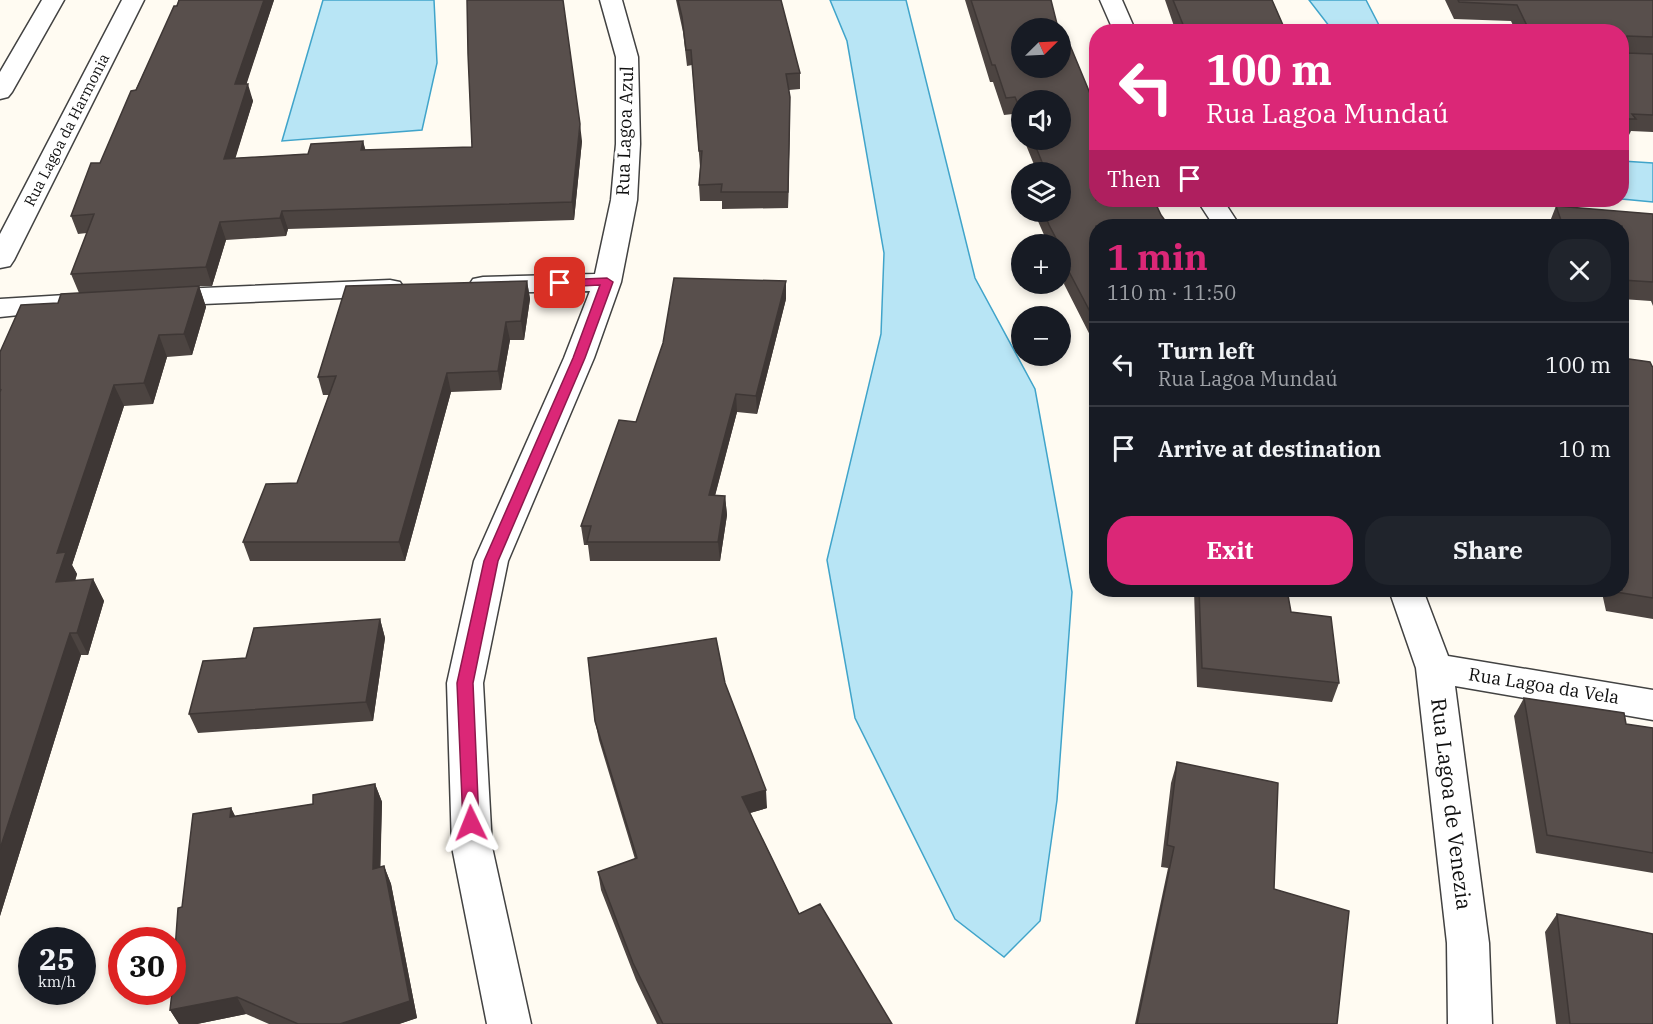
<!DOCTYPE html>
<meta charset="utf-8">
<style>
:root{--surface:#171b24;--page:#20242c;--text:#f1f3f6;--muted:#9ea1a6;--line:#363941;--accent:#db2777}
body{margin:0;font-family:"IBM Plex Serif",serif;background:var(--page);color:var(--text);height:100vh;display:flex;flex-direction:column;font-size:22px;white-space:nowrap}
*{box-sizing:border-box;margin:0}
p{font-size:20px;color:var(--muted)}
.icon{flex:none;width:33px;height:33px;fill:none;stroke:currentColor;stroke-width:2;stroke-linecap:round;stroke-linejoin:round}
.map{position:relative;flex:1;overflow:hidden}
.sheet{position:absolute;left:1089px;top:219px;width:540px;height:378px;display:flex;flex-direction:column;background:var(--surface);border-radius:24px;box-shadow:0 3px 9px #0003}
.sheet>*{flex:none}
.top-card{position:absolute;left:1089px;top:24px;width:540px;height:183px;border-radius:24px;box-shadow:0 3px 9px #0003;background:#db2777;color:#fff;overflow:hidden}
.needle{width:39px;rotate:66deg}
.buttons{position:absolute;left:1011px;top:18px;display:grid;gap:12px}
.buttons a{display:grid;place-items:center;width:60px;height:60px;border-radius:50%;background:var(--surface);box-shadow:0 3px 9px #0003;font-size:30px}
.speed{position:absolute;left:18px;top:927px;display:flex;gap:12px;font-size:30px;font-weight:700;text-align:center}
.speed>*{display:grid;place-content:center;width:78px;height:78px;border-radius:50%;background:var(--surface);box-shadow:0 3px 9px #0003;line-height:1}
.speed small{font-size:15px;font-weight:400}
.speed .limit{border:9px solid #d22;background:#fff;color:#111}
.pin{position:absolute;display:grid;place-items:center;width:51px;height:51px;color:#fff;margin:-26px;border-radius:12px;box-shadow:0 3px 9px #0006}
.me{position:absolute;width:66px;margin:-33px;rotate:358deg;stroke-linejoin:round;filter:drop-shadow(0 0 4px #0008)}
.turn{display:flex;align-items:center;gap:21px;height:126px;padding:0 18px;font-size:27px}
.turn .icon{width:78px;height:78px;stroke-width:2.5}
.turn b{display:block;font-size:42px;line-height:51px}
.then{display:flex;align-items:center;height:57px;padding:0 18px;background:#0003;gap:12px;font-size:22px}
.round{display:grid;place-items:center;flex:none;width:63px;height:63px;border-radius:24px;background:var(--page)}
.overview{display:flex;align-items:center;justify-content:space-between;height:102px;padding:0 18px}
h1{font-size:36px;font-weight:800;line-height:45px;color:var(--accent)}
.button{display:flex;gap:12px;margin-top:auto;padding:12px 18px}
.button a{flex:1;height:69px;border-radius:24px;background:var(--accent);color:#fff;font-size:24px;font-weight:800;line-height:69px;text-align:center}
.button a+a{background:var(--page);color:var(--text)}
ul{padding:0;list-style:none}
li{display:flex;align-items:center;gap:18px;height:84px;padding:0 18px;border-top:2px solid var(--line)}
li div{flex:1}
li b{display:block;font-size:22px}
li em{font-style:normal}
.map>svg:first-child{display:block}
.water{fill:#b8e5f5;stroke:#40a4ca;stroke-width:1.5}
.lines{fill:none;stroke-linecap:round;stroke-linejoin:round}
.minor-casing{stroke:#424242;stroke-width:3}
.minor{fill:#fff;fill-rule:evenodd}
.wall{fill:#4c4441}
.shaded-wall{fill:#3e3735}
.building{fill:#584f4c;stroke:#3e3735;stroke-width:1.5}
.route{fill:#db2777;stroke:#8e194d;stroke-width:1.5}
.labels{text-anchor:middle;stroke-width:6;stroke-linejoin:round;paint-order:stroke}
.far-street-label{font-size:15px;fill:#0f0f0f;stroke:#fff}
.street-label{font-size:18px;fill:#0f0f0f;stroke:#fff}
.near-street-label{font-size:21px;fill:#0f0f0f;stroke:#fff}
</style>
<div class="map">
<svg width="1653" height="1024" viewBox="0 0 1653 1024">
<rect width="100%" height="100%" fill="#fffbf2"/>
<!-- water -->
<path class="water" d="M323 0H434L437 63 422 130 282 141Z
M830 0H906L975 278 1035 389 1072 592 1057 800 1040 921 1004 957 955 919 855 718 827 560 881 334 884 253 847 41Z
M1309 0H1366L1382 31H1333Z
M1622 161 1653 163V202L1622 199Z"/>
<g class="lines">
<defs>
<path id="minor" d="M42 0H64L12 92 8 97 0 99V72Z
M122 0H144L14 260 10 266 0 268V234Z
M600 0H622L638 57 640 144 637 200 621 282 594 358 508 561 483 683 492 847 531 1024H487L452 847 447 683 474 561 564 358 590 291 483 293 473 291 469 285 473 279 483 277 595 274 611 200 616 144V57Z
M1100 0H1122L1136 32H1114Z
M1197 200H1223L1240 226H1214Z
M390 280 400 282 404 288 400 294 390 296 156 306 146 304 142 298 146 292 156 290Z
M66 295 76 297 80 303 76 309 0 317V299Z
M1389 590H1423L1448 656 1653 690V720L1455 686 1489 943 1492 1024H1448L1447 943 1416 668Z"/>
</defs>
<!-- minor casing -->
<use href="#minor" class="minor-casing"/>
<!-- minor -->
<use href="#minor" class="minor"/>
</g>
<!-- wall -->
<path class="wall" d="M179 0H274L246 84 253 101 235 158 308 154 363 141 365 150 472 147 582 141 574 220 288 229 286 236 226 240 212 286H199L206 307 192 355 167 357 153 404 124 406 72 565 77 574 75 581 93 579 104 601 88 655H81L0 916V352L58 303 79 293 71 274 87 233 78 234 71 216 100 163Z
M676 0H781L800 73V89L789 90 790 113 788 208 722 209V201H700L699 185 700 167 692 65 687 66 683 32Z
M965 0H1051L1096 226V347L1064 284 1065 278 1060 269V244H1048L1034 212H1060L1037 172 1024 140H1060L1022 100V134L1013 114 1004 115 993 82H990Z
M1165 0H1272L1286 32H1176Z
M1445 0H1653V132L1631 131 1628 137 1622 136V32H1516L1511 21 1454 19Z
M1556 206 1653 214V306L1651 301 1622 299V226H1550L1549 224Z
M527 281 530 299 524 340H510L501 390 451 392 405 561H250L243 542 297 483 329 395H323L318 377Z
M786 299 757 414 737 412 715 496H725L727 515 720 561H590L588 545H584L581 526 636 422Z
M1652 366 1653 367V619L1606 611 1602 593 1583 590H1622Z
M1194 590H1287L1291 612 1339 683 1332 702 1197 687Z
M380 619 385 638 373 721 198 733 189 714 246 658Z
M725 683 767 808 750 813 799 914 892 1024H657L636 980 601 890 598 872 635 859 599 740 595 721Z
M1524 698 1626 724 1653 728V873L1536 853 1514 716Z
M1177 762 1274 889 1337 1024H1135L1168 868 1161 867 1171 783Z
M375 784 382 802 380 867 384 866 391 884 417 1018 399 1024H269L246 1014 197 1024H179L170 1010 182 907 231 808 235 816 313 804Z
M1557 914 1653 1024H1556L1545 932Z"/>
<!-- shaded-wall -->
<path class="shaded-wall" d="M264 0H274L241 101 235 84Z
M248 84 253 101 230 176 224 159Z
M790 97V113L788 208V192Z
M580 124 582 141 574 220 572 202Z
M363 141 368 159 361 150Z
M282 211 288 229 286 236 280 218Z
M220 222 226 240 212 286 206 267Z
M527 281 530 299 524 340 521 321Z
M786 281V299L757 414 756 396Z
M199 286 206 307 192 355 184 334Z
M506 322 510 340 501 390 498 371Z
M159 335 167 357 153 404 144 383Z
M447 373 451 392 405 561 399 542Z
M114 385 124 406 72 565 77 574 68 604 56 582 57 553Z
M736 394 737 412 710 514 709 495Z
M725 496 727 515 720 561 718 542Z
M93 579 104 601 88 655 77 633Z
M380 619 385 638 373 721 366 702Z
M70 633 81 655 0 916V849Z
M375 784 382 802 380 887 373 869Z
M766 790 767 808 743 815 742 797Z
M231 808 240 826 230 817Z
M384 866 391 884 417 1018 399 1024H340Z
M237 997 246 1014 197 1024H179L170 1010Z"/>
<!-- building -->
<path class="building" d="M179 0H264L235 84H248L224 159 308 154 311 144 363 141 361 150 472 147 468 54 467 0H563L580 124 572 202 282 211 280 218 220 222 206 267 71 274 94 214 71 216 91 163H100L131 91 136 90 174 6H177Z
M678 0H781L800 73 786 74 790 97 788 192H721L722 184 699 185 702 151H699L691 50H686L682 17Z
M971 0H1051L1058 28H1022V68H1060V38H1067L1096 108V200H1154L1161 215 1169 226H1096V323L1066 266H1070L1060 247V244H1059L1049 225 1044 212H1060V172H1035H1046L1033 140H1060V100H1022V113L1015 97 1006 98 995 65H992Z
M1173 0H1272L1286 32H1195L1193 27H1184Z
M1458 0H1653V37L1627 36V53L1653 54V115L1632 114 1636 119H1622V32H1530L1517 5 1459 2Z
M1556 206 1653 214V282L1622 280V226H1563Z
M674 278 786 281 756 396 736 394 709 495 725 496 718 542H587L591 526H581L619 420 636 422 663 343Z
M527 281 521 321 506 322 498 371 447 373 399 542H243L266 484 297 483 336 376 318 377 346 286Z
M199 286 184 334 159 335 144 383 114 385 57 553 66 552 56 582 93 579 77 633H70L0 849V392L1 389 0 390V352L21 305 58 303 61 294Z
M1622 358 1650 362 1652 366 1653 367V598L1616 592 1615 590H1622Z
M1199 590H1287L1291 612 1331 617 1339 683 1202 668Z
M380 619 366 702 189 714 203 661 246 658 254 628Z
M716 638 725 683 766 790 742 797 799 914 820 904 892 1024H663L633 963 598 872 637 858 595 721 588 658Z
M1524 698 1624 713 1626 724 1653 728V853L1547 835Z
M1177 762 1278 783 1274 889 1349 911 1337 1024H1137L1174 847 1167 845Z
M375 784 373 869 384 866 410 1001 340 1024H298L237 997 170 1010 172 992 178 908 182 907 193 814 231 808 230 817 313 804V795Z
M1557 914 1653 934V1024H1570Z"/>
<!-- route -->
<path class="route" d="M607 278 613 282 585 358 498 561 473 683 479 823 477 828 471 830 465 828 463 823 457 683 484 561 573 358 600 285 560 287 554 283 560 280Z"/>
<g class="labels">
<!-- far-street labels -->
<g class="far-street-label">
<text transform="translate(67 130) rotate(-63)" y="5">Rua Lagoa da Harmonia</text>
</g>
<!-- street labels -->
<g class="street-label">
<text transform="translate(625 131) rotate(-88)" y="6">Rua Lagoa Azul</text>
<text transform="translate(1544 686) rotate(9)" y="6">Rua Lagoa da Vela</text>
</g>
<!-- near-street labels -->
<g class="near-street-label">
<text transform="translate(1451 804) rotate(83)" y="7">Rua Lagoa de Venezia</text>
</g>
</g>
</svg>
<div class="buttons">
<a><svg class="needle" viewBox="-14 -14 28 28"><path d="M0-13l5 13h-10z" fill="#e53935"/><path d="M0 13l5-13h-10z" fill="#9ea1a6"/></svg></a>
<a><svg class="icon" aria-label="sound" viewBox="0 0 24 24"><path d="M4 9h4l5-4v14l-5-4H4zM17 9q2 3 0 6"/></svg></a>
<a><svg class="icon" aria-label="layers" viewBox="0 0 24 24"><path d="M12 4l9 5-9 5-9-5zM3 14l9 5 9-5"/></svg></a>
<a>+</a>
<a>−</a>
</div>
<div class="speed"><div>25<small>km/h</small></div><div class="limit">30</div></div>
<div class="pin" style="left:560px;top:283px;background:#d93025"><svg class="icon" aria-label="arrive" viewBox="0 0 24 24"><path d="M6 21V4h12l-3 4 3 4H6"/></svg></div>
<svg class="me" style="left:471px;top:823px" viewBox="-20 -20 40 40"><path d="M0-17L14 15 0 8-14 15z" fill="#db2777" stroke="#fff" stroke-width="4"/></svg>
<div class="top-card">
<div class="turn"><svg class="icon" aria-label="left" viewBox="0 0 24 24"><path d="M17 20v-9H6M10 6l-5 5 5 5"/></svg><div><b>100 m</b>Rua Lagoa Mundaú</div></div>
<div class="then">Then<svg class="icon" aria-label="arrive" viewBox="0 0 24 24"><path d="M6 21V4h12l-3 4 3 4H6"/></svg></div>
</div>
<section class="sheet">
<div class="overview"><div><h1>1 min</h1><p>110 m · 11:50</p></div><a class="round"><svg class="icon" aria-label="close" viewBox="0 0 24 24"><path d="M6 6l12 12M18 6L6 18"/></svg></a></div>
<ul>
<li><svg class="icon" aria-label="left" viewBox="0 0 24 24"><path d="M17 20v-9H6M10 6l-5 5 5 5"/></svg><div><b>Turn left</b><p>Rua Lagoa Mundaú</p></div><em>100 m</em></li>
<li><svg class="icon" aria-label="arrive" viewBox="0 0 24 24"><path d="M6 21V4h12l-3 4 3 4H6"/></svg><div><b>Arrive at destination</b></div><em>10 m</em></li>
</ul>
<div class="button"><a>Exit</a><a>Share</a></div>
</section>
</div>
